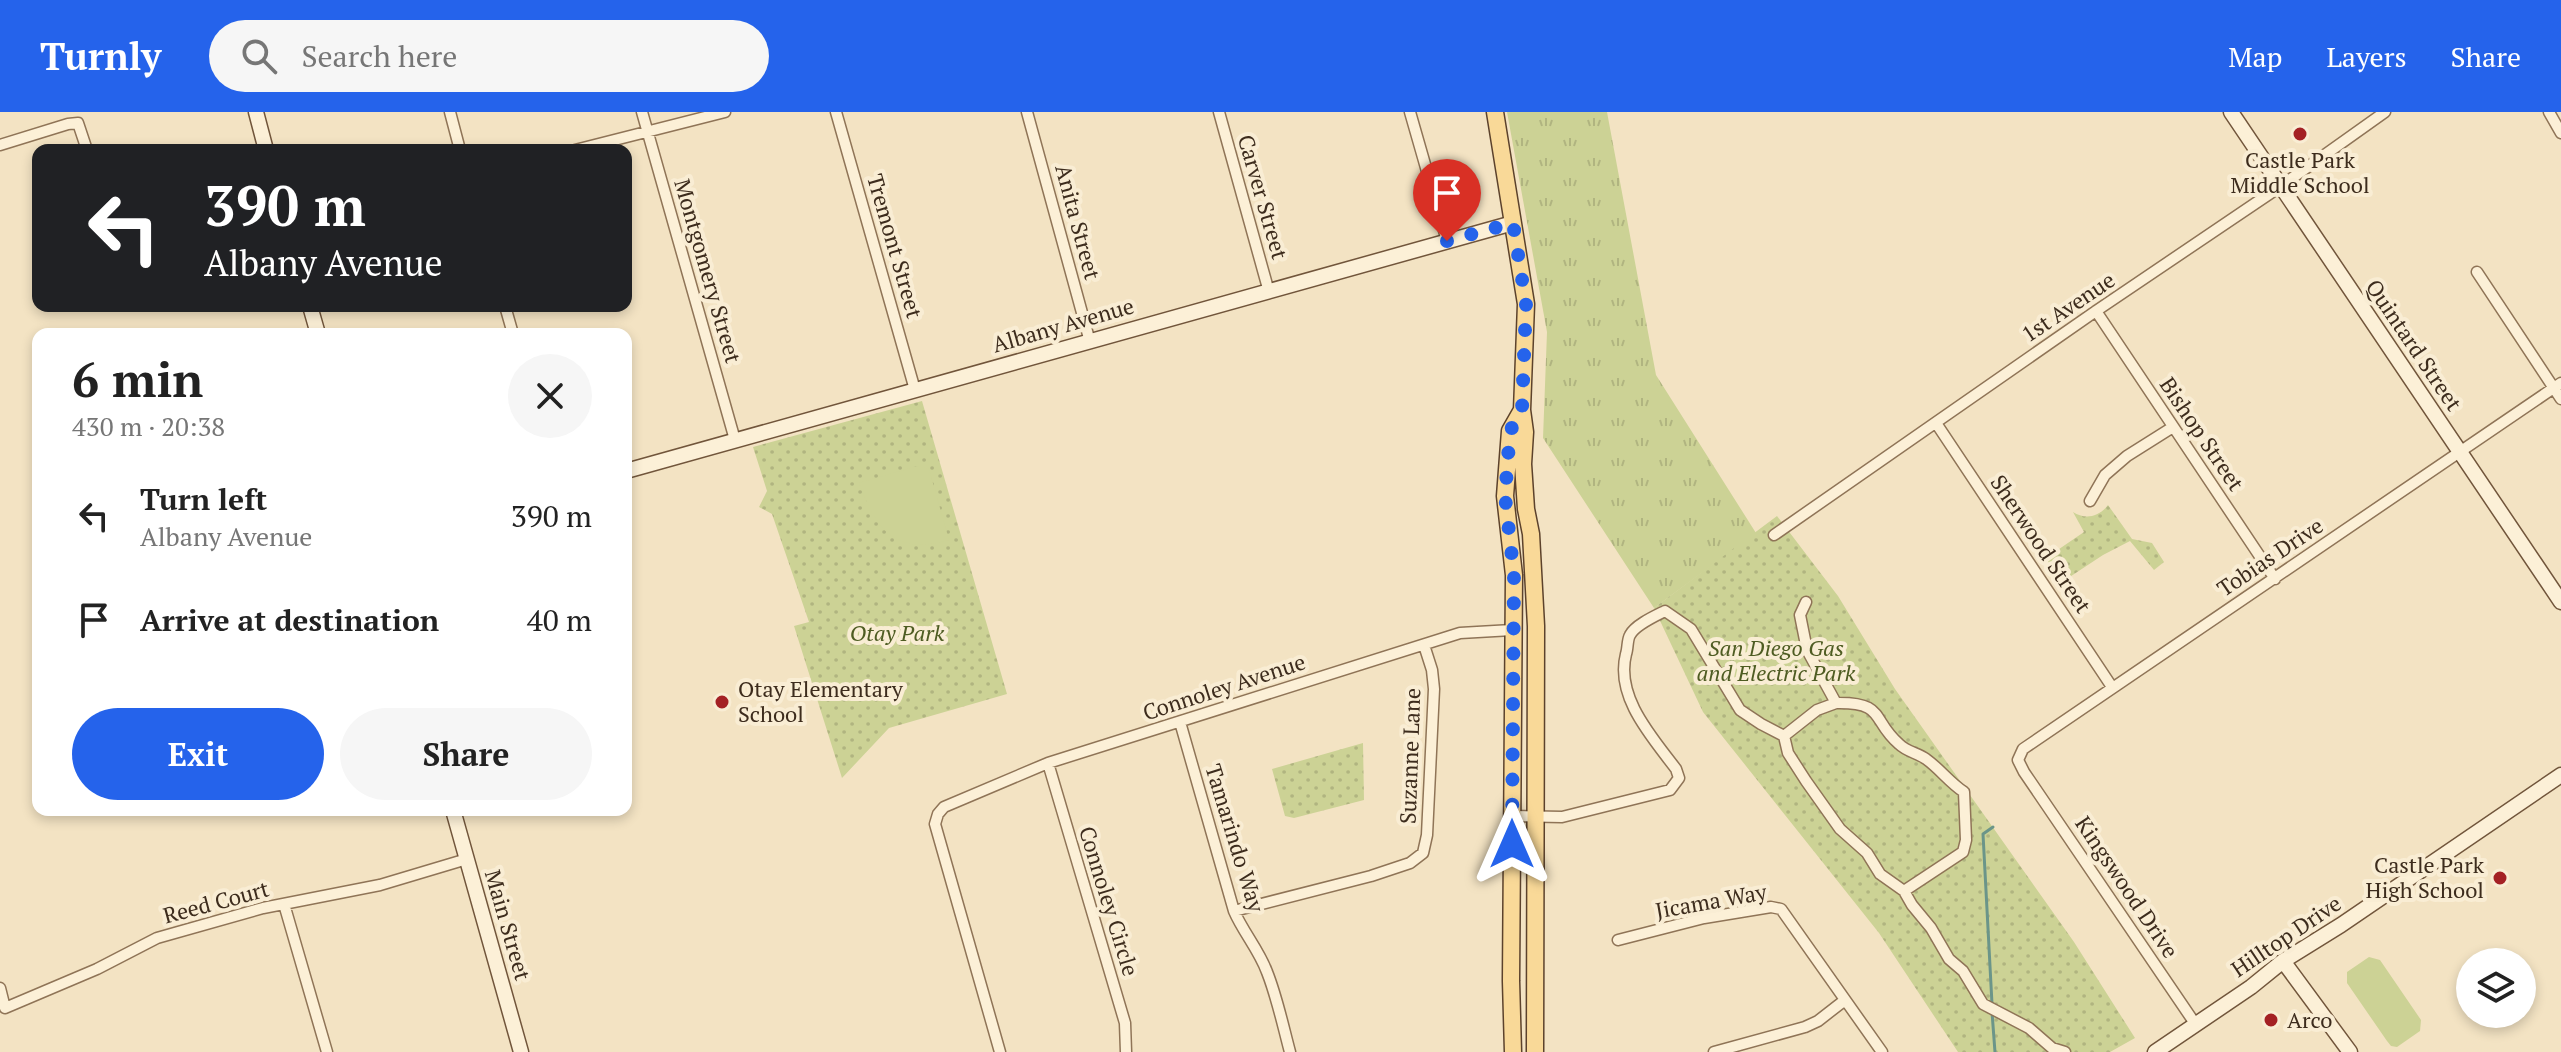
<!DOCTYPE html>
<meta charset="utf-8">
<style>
:root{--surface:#fff;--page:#f6f6f6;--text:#222;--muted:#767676;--accent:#2563eb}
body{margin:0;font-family:"PT Serif",serif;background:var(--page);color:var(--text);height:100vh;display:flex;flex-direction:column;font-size:30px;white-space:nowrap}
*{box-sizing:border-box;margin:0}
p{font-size:26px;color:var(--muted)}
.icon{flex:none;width:44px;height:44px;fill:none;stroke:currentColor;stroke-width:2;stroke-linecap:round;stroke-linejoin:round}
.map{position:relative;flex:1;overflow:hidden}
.drawer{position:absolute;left:32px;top:216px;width:600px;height:488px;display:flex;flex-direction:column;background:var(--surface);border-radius:16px;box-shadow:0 4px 12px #0003}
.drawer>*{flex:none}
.banner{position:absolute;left:32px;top:32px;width:600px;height:168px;border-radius:16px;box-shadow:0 4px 12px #0003;background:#202124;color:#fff;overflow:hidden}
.tools{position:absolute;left:2456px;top:836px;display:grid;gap:16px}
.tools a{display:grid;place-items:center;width:80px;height:80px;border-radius:50%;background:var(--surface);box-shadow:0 4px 12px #0003;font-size:40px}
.pin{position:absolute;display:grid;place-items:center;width:68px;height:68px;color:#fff;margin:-82px -34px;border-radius:50% 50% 50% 0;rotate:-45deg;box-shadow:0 0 8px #0007}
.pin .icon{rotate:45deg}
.me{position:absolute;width:88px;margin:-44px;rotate:0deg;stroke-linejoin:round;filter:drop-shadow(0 0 6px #0008)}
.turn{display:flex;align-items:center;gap:28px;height:168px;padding:0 40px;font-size:36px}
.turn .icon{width:104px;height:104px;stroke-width:2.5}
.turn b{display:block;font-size:56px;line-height:68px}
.round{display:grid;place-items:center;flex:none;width:84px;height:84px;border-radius:42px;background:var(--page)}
.head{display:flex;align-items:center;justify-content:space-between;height:136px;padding:0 40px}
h1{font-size:48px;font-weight:600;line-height:60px}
.action{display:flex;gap:16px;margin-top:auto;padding:16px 40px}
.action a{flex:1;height:92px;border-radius:48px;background:var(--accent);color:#fff;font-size:32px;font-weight:600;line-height:92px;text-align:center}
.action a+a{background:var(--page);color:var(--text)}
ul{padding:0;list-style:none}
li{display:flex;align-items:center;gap:24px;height:104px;padding:0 40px}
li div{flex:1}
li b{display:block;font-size:30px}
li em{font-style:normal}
header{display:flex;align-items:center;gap:48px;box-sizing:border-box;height:112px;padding:0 40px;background:var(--accent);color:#fff}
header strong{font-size:38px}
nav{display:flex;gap:44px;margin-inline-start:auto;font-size:28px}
.search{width:560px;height:72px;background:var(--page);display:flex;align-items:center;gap:20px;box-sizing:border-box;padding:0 28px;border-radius:44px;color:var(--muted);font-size:30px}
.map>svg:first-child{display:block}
.grass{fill:url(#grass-tufts)}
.park{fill:url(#park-dots)}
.pitch{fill:#ccd295}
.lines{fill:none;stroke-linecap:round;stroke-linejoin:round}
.stream{stroke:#6b9589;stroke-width:3}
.street-casing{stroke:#8f7457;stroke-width:13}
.secondary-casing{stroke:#71553b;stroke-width:17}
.primary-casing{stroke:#5c422c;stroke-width:19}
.street{stroke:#fcf0d7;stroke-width:10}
.secondary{stroke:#fcf0d7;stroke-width:14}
.primary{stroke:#f9d998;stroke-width:16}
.route{stroke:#2563eb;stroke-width:14;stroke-dasharray:0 25.2}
.poi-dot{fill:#a42124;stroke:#f9edd4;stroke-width:3}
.labels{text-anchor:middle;stroke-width:8;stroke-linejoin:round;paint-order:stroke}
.poi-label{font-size:22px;fill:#3d2c1d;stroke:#f9edd4;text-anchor:start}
.street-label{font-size:22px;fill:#3d2c1d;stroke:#f9edd4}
.park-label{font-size:22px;font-style:italic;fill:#4e5c22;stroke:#f9edd4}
</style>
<header>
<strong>Turnly</strong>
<div class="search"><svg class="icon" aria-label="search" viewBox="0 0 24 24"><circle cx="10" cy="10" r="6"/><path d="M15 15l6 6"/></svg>Search here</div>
<nav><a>Map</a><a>Layers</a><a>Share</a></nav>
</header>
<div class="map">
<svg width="2561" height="940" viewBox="0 0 2561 940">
<defs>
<pattern id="grass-tufts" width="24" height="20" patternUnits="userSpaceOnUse" patternTransform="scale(2)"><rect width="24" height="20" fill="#ccd295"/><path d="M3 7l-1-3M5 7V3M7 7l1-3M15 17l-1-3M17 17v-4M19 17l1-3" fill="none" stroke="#b0b480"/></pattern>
<pattern id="park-dots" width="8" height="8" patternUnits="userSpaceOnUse" patternTransform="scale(2)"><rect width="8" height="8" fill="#ccd295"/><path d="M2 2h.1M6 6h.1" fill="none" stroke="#b0b480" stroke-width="1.8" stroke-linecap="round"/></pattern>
</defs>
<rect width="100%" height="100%" fill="#f3e3c3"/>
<!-- grass -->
<path class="grass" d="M1507 0H1607L1656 263 1756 421 1654 496 1543 326 1547 220Z"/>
<!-- park -->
<path class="park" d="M922 289 1007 582 889 616 842 666 794 514 809 510 772 402 759 395 767 379 753 335Z
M2108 393 2132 427 2152 431 2164 450 2154 458 2130 429 2103 443 2059 472 2043 448 2084 420 2073 400C2085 408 2099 405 2108 393Z
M1777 404 1838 484 1895 577 2074 830 2135 926 2110 940H1958L1879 821 1703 600 1654 496Z
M1363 631 1364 688 1294 706 1285 704 1272 657Z"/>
<!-- pitch -->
<path class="pitch" d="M917 354 929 357 949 428C895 444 876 417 859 371Z
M2369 845 2380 848 2421 908 2420 919 2397 935 2391 934 2387 929 2347 871V860Z"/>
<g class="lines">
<!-- stream -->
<path class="stream" d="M1992 892 1983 722 1993 715
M1992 900 1995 940"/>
<defs>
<path id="street" d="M450 0 460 38
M642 0 735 328
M836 0 915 278
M1027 0 1090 230
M1219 0 1269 180
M1410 0 1447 129
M2549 0 2561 21
M0 33 68 12 78 11 87 38
M575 38 725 0
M2477 160 2561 287
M505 194 513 222
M2096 199 2275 467
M1936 311 2112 575
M2090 389 2105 363 2127 344 2173 315
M1774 423 2096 199 2281 74 2385 0
M1806 490 1800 503 1807 538 1836 591C1886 590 1871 608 1899 632 1907 640 1918 641 1926 647 1940 657 1950 671 1964 680L1966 728 1963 740 1904 779 1912 793 1931 816 1949 847 1963 859 1983 892 2029 916 2052 936 2065 940
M1836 591 1817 598 1784 624 1788 641 1806 669 1840 717 1867 741 1880 762 1904 779
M1180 610 1234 799C1243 820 1259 838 1267 860 1277 885 1283 914 1290 940
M1048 651 1125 911 1126 940
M1512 704 1562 705 1670 678 1679 666 1676 657C1652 625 1615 585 1626 542 1628 537 1627 528 1630 523 1635 513 1655 504 1665 499L1691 517 1740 598 1761 612 1784 624
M284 792 327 940
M1234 799 1371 764 1410 751 1423 741 1427 723 1434 577 1432 558 1424 533
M1618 828 1704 806 1771 795 1781 797 1882 940
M0 876 5 896 97 857 157 826 263 796 380 773 467 747
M2196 913 2024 660 2018 648 2023 637 2561 271
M1000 940 935 712 938 702 944 695 1048 651 1460 521 1512 518
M1714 940 1805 915 1818 909 1845 888"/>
<path id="secondary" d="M256 0 266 38
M2231 0 2561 490
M310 194 318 222
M626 359 1513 111
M453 698 521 940
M2283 849 2350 940
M2155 940 2251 875 2283 849 2341 813 2561 663"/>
<path id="primary" d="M1495 0 1526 192 1522 298 1510 319 1505 384 1514 463 1511 869 1513 940
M1522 298 1525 320 1523 352 1526 397 1531 422 1536 514 1535 940"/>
</defs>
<!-- street casing -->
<use href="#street" class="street-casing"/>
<!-- secondary casing -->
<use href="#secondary" class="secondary-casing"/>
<!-- primary casing -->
<use href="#primary" class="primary-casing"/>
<!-- street -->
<use href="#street" class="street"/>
<!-- secondary -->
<use href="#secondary" class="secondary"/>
<!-- primary -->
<use href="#primary" class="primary"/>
</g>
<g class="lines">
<!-- route -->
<path class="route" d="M1447 129 1513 111 1526 192 1522 298 1510 319 1505 384 1514 463 1512 732"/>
</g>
<!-- markers -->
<g class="poi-dot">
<circle cx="2300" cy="22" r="8"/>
<circle cx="722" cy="590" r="8"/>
<circle cx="2500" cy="766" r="8"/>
<circle cx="2271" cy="908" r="8"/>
</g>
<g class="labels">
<!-- poi labels -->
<g class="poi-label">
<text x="2300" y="56" text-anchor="middle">Castle Park<tspan x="2300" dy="25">Middle School</tspan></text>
<text x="738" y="585">Otay Elementary<tspan x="738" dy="25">School</tspan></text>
<text x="2484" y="761" text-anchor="end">Castle Park<tspan x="2484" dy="25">High School</tspan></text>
<text x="2287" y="916">Arco</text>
</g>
<!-- street labels -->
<g class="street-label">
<text transform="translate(1263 85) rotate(74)" y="8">Carver Street</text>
<text transform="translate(1078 110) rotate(75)" y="8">Anita Street</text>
<text transform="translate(895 134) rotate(74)" y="8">Tremont Street</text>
<text transform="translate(708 159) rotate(74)" y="8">Montgomery Street</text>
<text transform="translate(2068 195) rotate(-34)" y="8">1st Avenue</text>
<text transform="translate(1063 213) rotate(-16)" y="8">Albany Avenue</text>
<text transform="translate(2414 233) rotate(56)" y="8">Quintard Street</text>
<text transform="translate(2202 322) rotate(56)" y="8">Bishop Street</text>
<text transform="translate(2041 432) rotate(56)" y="8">Sherwood Street</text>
<text transform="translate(2270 445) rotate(-34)" y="8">Tobias Drive</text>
<text transform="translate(1224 575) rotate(-18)" y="8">Connoley Avenue</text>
<text transform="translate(1410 644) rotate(-88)" y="8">Suzanne Lane</text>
<text transform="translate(1235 726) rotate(73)" y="8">Tamarindo Way</text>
<text transform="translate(2127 775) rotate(56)" y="8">Kingswood Drive</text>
<text transform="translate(1109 789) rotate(73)" y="8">Connoley Circle</text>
<text transform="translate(1711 789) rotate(-10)" y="8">Jicama Way</text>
<text transform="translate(216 790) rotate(-15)" y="8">Reed Court</text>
<text transform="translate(508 813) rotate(74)" y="8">Main Street</text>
<text transform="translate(2286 824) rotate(-34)" y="8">Hilltop Drive</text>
</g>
<!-- park labels -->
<g class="park-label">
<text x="897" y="529">Otay Park</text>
<text x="1776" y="544">San Diego Gas<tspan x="1776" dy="25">and Electric Park</tspan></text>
</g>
</g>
</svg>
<div class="tools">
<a><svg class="icon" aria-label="layers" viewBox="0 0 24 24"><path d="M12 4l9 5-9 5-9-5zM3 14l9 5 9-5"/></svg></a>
</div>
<div class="pin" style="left:1447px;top:129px;background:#d93025"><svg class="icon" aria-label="arrive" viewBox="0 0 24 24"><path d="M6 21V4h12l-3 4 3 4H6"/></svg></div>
<svg class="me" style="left:1512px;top:732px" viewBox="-20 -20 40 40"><path d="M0-17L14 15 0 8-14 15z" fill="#2563eb" stroke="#fff" stroke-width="4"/></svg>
<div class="banner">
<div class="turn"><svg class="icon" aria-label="left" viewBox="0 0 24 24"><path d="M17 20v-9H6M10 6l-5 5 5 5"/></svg><div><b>390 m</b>Albany Avenue</div></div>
</div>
<section class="drawer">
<div class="head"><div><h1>6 min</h1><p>430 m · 20:38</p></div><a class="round"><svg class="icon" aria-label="close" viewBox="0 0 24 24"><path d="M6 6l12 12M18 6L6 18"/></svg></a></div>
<ul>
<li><svg class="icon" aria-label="left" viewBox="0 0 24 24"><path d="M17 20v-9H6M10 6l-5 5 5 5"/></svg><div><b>Turn left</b><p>Albany Avenue</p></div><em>390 m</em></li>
<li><svg class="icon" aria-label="arrive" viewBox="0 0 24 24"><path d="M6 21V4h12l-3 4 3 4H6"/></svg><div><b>Arrive at destination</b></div><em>40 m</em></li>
</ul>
<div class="action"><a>Exit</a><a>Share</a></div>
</section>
</div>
